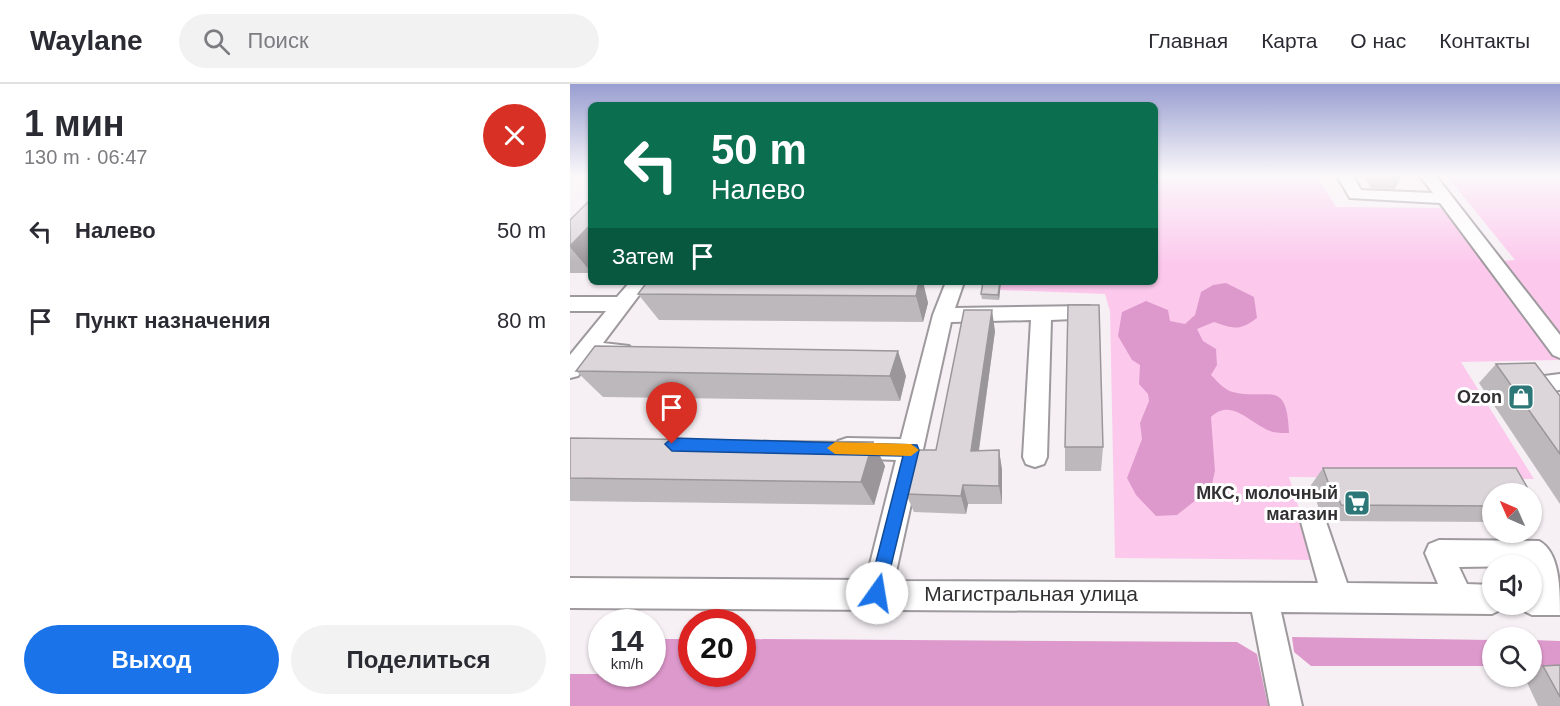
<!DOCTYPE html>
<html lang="ru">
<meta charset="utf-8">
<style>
:root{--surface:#fff;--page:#f2f2f3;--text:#2b2b33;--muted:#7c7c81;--line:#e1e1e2;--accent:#1a73e8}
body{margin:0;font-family:Arial,sans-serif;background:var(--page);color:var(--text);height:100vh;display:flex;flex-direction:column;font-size:22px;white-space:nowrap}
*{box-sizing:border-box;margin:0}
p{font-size:20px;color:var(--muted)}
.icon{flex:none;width:33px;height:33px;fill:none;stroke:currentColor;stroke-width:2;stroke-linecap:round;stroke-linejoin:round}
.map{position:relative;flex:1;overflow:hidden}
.drawer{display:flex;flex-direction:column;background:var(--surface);width:570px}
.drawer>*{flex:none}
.top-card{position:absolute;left:18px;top:18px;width:570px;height:183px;border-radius:9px;box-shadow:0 2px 4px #0004;background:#0b6e4f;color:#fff;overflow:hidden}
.needle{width:39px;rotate:315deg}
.buttons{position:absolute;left:912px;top:399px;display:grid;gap:12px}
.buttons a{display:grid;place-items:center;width:60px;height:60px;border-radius:50%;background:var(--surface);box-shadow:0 2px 4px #0004;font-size:30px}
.speed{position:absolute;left:18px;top:525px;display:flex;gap:12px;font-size:30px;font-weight:700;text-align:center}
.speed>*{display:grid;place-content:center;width:78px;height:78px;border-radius:50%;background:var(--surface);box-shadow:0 2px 4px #0004;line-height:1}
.speed small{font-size:15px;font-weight:400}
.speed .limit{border:9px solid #d22;background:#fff;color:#111}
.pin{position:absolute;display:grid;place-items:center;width:51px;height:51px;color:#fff;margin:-62px -26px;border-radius:50% 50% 50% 0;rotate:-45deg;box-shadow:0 0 6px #0007}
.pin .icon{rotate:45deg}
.me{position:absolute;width:66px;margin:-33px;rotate:13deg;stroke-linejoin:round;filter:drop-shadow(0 0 4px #0008)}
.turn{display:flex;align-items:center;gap:21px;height:126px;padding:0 24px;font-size:27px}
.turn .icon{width:78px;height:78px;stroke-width:2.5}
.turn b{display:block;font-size:42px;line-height:51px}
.then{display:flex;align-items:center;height:57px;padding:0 24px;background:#0003;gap:12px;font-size:22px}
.round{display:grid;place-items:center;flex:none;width:63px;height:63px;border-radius:32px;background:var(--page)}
.overview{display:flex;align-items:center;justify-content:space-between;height:102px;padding:0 24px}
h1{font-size:36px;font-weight:700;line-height:45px}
.cta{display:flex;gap:12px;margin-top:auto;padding:12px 24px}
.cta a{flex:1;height:69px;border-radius:36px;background:var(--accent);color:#fff;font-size:24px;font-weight:700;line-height:69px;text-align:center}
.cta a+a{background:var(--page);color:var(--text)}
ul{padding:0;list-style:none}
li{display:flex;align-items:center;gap:18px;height:90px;padding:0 24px}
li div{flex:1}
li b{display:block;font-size:22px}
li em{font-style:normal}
header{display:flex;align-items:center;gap:36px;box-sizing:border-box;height:84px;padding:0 30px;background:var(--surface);border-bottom:2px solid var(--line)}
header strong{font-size:28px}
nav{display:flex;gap:33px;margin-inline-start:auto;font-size:21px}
.search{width:420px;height:54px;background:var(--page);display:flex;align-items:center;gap:15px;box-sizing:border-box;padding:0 21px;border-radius:33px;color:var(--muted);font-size:22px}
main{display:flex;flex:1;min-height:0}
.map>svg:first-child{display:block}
.green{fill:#fcc9ed}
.forest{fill:#de99cc}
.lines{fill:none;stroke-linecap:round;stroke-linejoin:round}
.minor-casing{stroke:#9e999d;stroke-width:4}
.minor{fill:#fff;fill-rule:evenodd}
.wall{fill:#bdb8bb}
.shaded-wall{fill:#9a9699}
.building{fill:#dcd6da;stroke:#9a9699;stroke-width:1.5}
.route{fill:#1a73e8;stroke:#114b97;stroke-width:1.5}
.slow{fill:#f59e0b}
.labels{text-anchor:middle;stroke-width:6;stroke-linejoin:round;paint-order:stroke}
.poi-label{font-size:18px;font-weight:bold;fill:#323032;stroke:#fff;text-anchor:end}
.near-street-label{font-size:21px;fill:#323032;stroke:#fff}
</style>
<header>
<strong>Waylane</strong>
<div class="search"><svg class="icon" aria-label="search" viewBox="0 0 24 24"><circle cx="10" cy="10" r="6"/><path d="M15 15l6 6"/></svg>Поиск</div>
<nav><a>Главная</a><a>Карта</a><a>О нас</a><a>Контакты</a></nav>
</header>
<main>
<section class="drawer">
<div class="overview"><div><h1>1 мин</h1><p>130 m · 06:47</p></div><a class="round" style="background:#d93025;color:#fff"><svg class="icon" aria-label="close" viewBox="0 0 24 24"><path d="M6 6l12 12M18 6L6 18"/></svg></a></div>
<ul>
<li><svg class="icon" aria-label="left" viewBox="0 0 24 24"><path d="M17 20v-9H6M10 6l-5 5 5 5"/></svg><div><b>Налево</b></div><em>50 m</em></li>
<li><svg class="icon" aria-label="arrive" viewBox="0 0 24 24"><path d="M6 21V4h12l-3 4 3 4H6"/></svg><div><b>Пункт назначения</b></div><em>80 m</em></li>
</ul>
<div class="cta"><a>Выход</a><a>Поделиться</a></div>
</section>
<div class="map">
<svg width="990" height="622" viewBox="0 0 990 622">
<rect width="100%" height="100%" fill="#f6f0f4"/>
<!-- green -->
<path class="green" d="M585 92H747L766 123 877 124 989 276 891 278 964 395 719 393 745 476 545 474 540 227 535 210 430 206 431 198H585Z
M877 92H990V251L930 177 945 176Z"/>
<!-- forest -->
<path class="forest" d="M656 199 684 213 687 234C670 247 664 245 644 238L627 245 633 257 646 265 647 281 641 291C647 297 654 306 663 308 698 317 717 293 719 349 713 349 705 349 700 347 681 340 661 313 641 333L645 387 641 404 607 431 586 432 566 411 557 394 572 355 570 339 579 317 578 310 569 300 570 281 562 276 548 252 552 228 576 217 598 226 600 237 615 240 625 231 631 208 643 201Z
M722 553 922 556V582H741L724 568Z
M83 555H121L122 590H172L173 555 667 558 687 570 698 622H0V590H82Z
M962 556 990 557V583H962Z"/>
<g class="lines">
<defs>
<path id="minor" d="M767 92H783L791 106 863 109 850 92H866L990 251V274L983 271 870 119 780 114Z
M60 198 102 199 109 201 111 205 109 209 70 210 33 259 59 262 63 267 59 272 21 274 8 292 0 294V271L36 227H0V213H47Z
M376 198H394L385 224 518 222 525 224 528 229 525 234 481 236 477 373 474 380 465 383 456 380 453 373 461 236 381 238 324 497 748 499 731 438 735 429 744 426 753 429 777 499 868 500 855 469 859 460 869 456 969 457C990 468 990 505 990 531H962L952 526 949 520H962V502L971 501 962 482 889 483 897 500 922 501V520H934L932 525 922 530 711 528 732 622H700L682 528 0 524V494L296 496 326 376 277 374 268 371 265 364 268 357 277 354 331 355 363 231Z
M990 290V306L983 307 990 316V343L982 341 955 300 958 294Z"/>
</defs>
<!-- minor casing -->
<use href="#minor" class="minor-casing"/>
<!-- minor -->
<use href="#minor" class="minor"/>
</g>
<!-- wall -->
<path class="wall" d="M793 92H832L825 105 801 104Z
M21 115V189H0V136Z
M77 198H353L358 219 353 238 89 236 68 210Z
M431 198 429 216 412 215 411 210Z
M425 247 409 367 429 366 432 386V420H398L396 430 344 428 336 410 366 366Z
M926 280 990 312V420L909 299Z
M6 287 336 292 330 317 33 313Z
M0 354 303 358 315 382 304 421 0 417Z
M495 363H533L531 387H495Z
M753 384 922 410V438L758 437 755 428 749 425 741 401Z
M962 411 968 422 962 427Z
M990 581V622H968L954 592H962V586L973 582Z"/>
<!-- shaded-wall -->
<path class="shaded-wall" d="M21 140V188L0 163Z
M349 198H353L358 219 353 238 346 212Z
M430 198H431L429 216 428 211Z
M422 226 425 247 406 386 401 367Z
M328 267 336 292 330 317 320 292Z
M303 358 315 382 304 421 291 398Z
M429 366 432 386V420L429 402Z
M393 401 398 420 396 430 391 412Z"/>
<!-- building -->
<path class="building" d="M21 115V140L0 162V136Z
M77 198H349L346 212 68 210Z
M413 198H430L428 211 411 210Z
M498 221H529L533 363H495Z
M394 226H422L401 367 429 366V402L393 401 391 412 336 410 346 366H366Z
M25 262 328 267 320 292 6 287Z
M965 279 990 312V370L926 280Z
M0 354 303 358 291 398 0 394Z
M753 384H946L961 410H922V422L771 421 768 412 762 409Z
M962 411 968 422H962Z
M990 581V613L973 582Z"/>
<!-- sky -->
<linearGradient id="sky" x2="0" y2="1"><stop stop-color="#989ed1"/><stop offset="0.51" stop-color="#fbf8fa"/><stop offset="1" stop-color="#fbf8fa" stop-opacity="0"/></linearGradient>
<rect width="990" height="179" fill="url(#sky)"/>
<!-- route -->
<path class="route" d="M102 354 347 361 349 366 313 515 307 518 301 515 298 509 333 372 102 367 95 360Z"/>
<!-- slow -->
<path class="slow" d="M265 358 341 360 349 366 341 372 265 370 257 364Z"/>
<!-- icons -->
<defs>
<symbol id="shop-square" viewBox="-11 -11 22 22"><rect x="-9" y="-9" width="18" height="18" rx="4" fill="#2d7779" stroke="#fff"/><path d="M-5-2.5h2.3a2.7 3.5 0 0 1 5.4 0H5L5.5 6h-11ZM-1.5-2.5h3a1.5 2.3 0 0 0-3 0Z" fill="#fff"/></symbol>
<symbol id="supermarket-square" viewBox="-11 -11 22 22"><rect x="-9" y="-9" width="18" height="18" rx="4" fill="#2d7779" stroke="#fff"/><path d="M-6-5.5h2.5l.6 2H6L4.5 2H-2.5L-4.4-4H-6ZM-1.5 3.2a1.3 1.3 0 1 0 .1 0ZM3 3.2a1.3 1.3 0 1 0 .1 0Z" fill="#fff"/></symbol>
</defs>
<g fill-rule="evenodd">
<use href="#shop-square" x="936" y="298" width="30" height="30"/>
<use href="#supermarket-square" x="772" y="404" width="30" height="30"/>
</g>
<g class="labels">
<!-- poi labels -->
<g class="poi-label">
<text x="932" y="319">Ozon</text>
<text x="768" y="415">МКС, молочный<tspan x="768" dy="21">магазин</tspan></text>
</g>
<!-- near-street labels -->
<g class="near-street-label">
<text x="461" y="517">Магистральная улица</text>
</g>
</g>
</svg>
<div class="buttons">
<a><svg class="needle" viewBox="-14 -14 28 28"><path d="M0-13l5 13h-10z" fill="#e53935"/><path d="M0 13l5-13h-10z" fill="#7c7c81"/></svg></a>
<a><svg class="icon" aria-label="sound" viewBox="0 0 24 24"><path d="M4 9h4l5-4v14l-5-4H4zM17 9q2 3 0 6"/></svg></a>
<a><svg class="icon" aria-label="search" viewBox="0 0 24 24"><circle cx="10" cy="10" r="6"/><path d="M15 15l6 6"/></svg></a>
</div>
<div class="speed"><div>14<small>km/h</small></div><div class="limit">20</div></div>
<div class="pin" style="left:102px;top:360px;background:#d93025"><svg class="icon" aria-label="arrive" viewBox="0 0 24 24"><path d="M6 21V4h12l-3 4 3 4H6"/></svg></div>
<svg class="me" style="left:307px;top:509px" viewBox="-20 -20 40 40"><circle r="19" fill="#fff"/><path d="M0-13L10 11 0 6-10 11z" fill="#1a73e8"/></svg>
<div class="top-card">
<div class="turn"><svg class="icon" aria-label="left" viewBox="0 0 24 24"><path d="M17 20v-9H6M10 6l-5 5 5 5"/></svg><div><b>50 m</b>Налево</div></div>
<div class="then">Затем<svg class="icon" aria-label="arrive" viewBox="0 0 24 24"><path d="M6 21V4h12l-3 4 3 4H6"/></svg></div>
</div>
</div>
</main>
